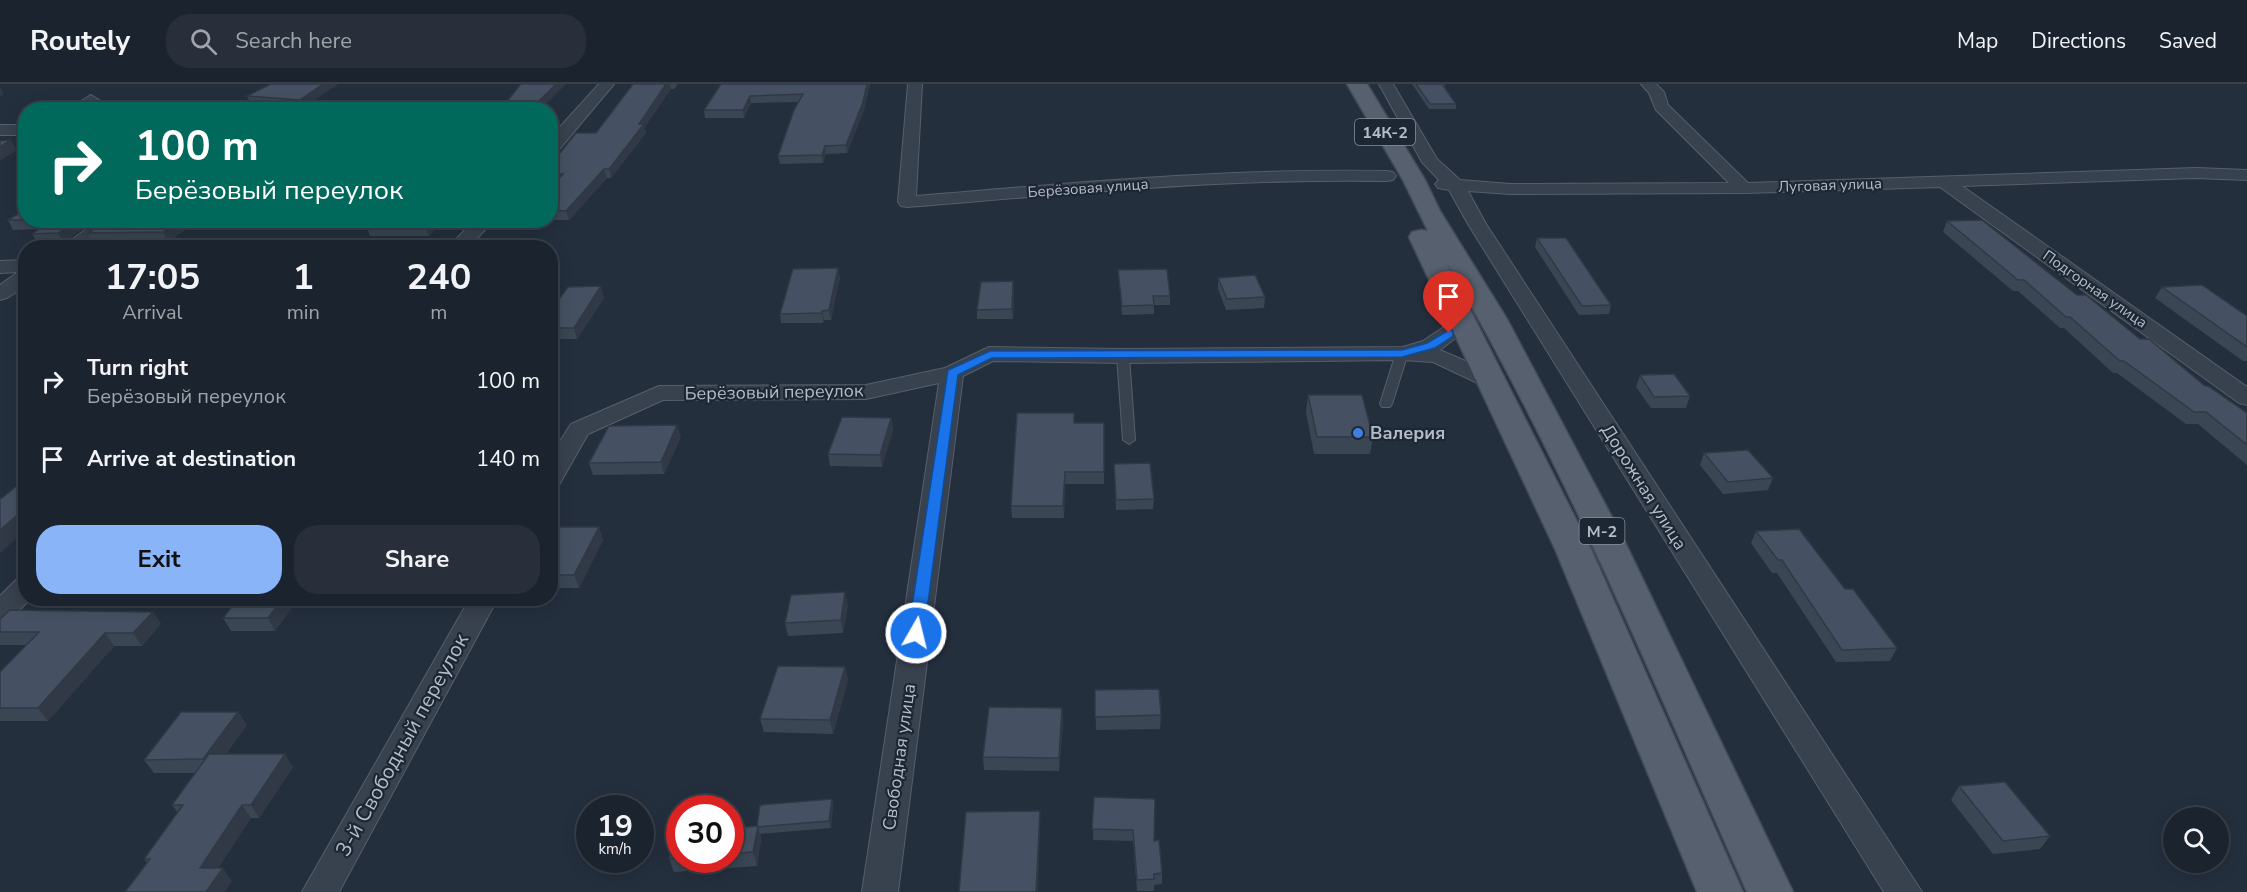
<!DOCTYPE html>
<meta charset="utf-8">
<style>
:root{--surface:#1b232e;--page:#282f3a;--text:#f1f3f6;--muted:#a0a4aa;--line:#39404a;--accent:#8ab4f8}
body{margin:0;font-family:"Nunito Sans",sans-serif;background:var(--page);color:var(--text);height:100vh;display:flex;flex-direction:column;font-size:22px;white-space:nowrap}
*{box-sizing:border-box;margin:0}
p{font-size:20px;color:var(--muted)}
.icon{flex:none;width:33px;height:33px;fill:none;stroke:currentColor;stroke-width:2;stroke-linecap:round;stroke-linejoin:round}
.map{position:relative;flex:1;overflow:hidden}
.panel{position:absolute;left:18px;top:156px;width:540px;height:366px;display:flex;flex-direction:column;background:var(--surface);border-radius:24px;box-shadow:0 3px 15px #0003,0 0 0 2px var(--line)}
.panel>*{flex:none}
.hud{position:absolute;left:18px;top:18px;width:540px;height:126px;border-radius:24px;box-shadow:0 3px 15px #0003,0 0 0 2px var(--line);background:#00695c;color:#fff;overflow:hidden}
.tools{position:absolute;left:2163px;top:723px;display:grid;gap:12px}
.tools a{display:grid;place-items:center;width:66px;height:66px;border-radius:50%;background:var(--surface);box-shadow:0 3px 15px #0003,0 0 0 2px var(--line);font-size:30px}
.speed{position:absolute;left:576px;top:711px;display:flex;gap:12px;font-size:30px;font-weight:700;text-align:center}
.speed>*{display:grid;place-content:center;width:78px;height:78px;border-radius:50%;background:var(--surface);box-shadow:0 3px 15px #0003,0 0 0 2px var(--line);line-height:1}
.speed small{font-size:15px;font-weight:400}
.speed .limit{border:9px solid #d22;background:#fff;color:#111}
.pin{position:absolute;display:grid;place-items:center;width:51px;height:51px;color:#fff;margin:-62px -26px;border-radius:50% 50% 50% 0;rotate:-45deg;box-shadow:0 0 6px #0007}
.pin .icon{rotate:45deg}
.me{position:absolute;width:66px;margin:-33px;rotate:8deg;stroke-linejoin:round;filter:drop-shadow(0 0 4px #0008)}
.turn{display:flex;align-items:center;gap:21px;height:126px;padding:0 18px;font-size:27px}
.turn .icon{width:78px;height:78px;stroke-width:2.5}
.turn b{display:block;font-size:42px;line-height:51px}
.eta{display:flex;justify-content:space-evenly;align-items:center;height:102px;text-align:center}
.eta b{font-size:36px;font-weight:700;line-height:42px}
.button{display:flex;gap:12px;margin-top:auto;padding:12px 18px}
.button a{flex:1;height:69px;border-radius:24px;background:var(--accent);color:#111;font-size:24px;font-weight:700;line-height:69px;text-align:center}
.button a+a{background:var(--page);color:var(--text)}
ul{padding:0;list-style:none}
li{display:flex;align-items:center;gap:18px;height:78px;padding:0 18px}
li div{flex:1}
li b{display:block;font-size:22px}
li em{font-style:normal}
header{display:flex;align-items:center;gap:36px;box-sizing:border-box;height:84px;padding:0 30px;background:var(--surface);border-bottom:2px solid var(--line)}
header strong{font-size:28px}
nav{display:flex;gap:33px;margin-inline-start:auto;font-size:21px}
.search{width:420px;height:54px;background:var(--page);display:flex;align-items:center;gap:15px;box-sizing:border-box;padding:0 21px;border-radius:24px;color:var(--muted);font-size:22px}
.map>svg:first-child{display:block}
.lines{fill:none;stroke-linecap:round;stroke-linejoin:round}
.lane-casing{stroke:#565f6c;stroke-width:2}
.street-casing{stroke:#565f6c;stroke-width:2}
.primary-casing{stroke:#414a57;stroke-width:3}
.lane{fill:#38414e;fill-rule:evenodd}
.street{fill:#38414e;fill-rule:evenodd}
.primary{fill:#56606e;fill-rule:evenodd}
.wall{fill:#3b4654}
.shaded-wall{fill:#303945}
.building{fill:#455162;stroke:#303945;stroke-width:1.5}
.route{fill:#1a73e8;stroke:#114b97;stroke-width:1.5}
.shop-dot{fill:#3f7fe0;stroke:#1d2633;stroke-width:2}
.labels{text-anchor:middle;stroke-width:4.5;stroke-linejoin:round;paint-order:stroke}
.far-street-label{font-size:15px;fill:#b4bcc9;stroke:#1d2633}
.shield{fill:#1d2633;stroke:#878f9c;stroke-width:1.5}
.shield-label{font-size:16px;font-weight:bold;fill:#b4bcc9}
.street-label{font-size:18px;fill:#b4bcc9;stroke:#1d2633}
.poi-label{font-size:18px;font-weight:bold;fill:#b4bcc9;stroke:#1d2633;text-anchor:start}
.near-street-label{font-size:21px;fill:#b4bcc9;stroke:#1d2633}
</style>
<header>
<strong>Routely</strong>
<div class="search"><svg class="icon" aria-label="search" viewBox="0 0 24 24"><circle cx="10" cy="10" r="6"/><path d="M15 15l6 6"/></svg>Search here</div>
<nav><a>Map</a><a>Directions</a><a>Saved</a></nav>
</header>
<div class="map">
<svg width="2247" height="808" viewBox="0 0 2247 808">
<rect width="100%" height="100%" fill="#242f3e"/>
<g class="lines">
<defs>
<path id="lane" d="M1402 266 1408 269 1392 320 1390 323H1382L1380 320 1396 269Z
M1123 269 1129 272 1135 356 1129 360 1123 356 1117 272Z"/>
<path id="street" d="M599 0H614L556 69 550 70V54Z
M908 0H922L916 112C1073 99 1229 84 1387 87L1393 88 1396 92 1393 96 1387 97C1226 94 1067 110 907 123L901 122 898 118Z
M1379 0H1393L1437 75 1460 96 1510 100 1729 99 1656 26 1649 9 1641 0H1656L1664 8 1668 21 1748 99 2196 84 2247 86V96L2196 94 1962 102 2247 303V321L2239 319 1940 103 1744 109 1510 110 1468 107 1486 140 1922 808H1884L1468 140 1449 106 1438 104 1435 100 1439 96 1422 78Z
M91 11 99 16 85 26H66Z
M0 41H26V51H0Z
M99 136H121L83 164H60Z
M474 136H494L468 164H448Z
M26 176V202L7 214 0 216V201L18 188 0 189V177Z
M1464 232 1471 234 1475 238 1471 242 1440 266 1500 292 1503 297 1500 302 1492 304 1484 302 1433 278 1402 276 1123 279 993 277 963 292 898 808H862L939 299 866 315 663 316 588 350 559 401 550 404V373L571 340 659 302 866 301 945 284 989 263 1123 265 1403 263 1423 257 1457 234Z
M26 494V514H31L10 536 0 539V512L16 496Z
M470 514H498L339 808H302Z"/>
<path id="primary" d="M1347 0H1367L1425 96 1440 127 1507 235 1623 454 1793 808H1747C1652 595 1563 377 1445 176L1591 465 1743 808H1697L1555 465 1409 153 1412 148 1421 146 1428 147 1403 96Z"/>
</defs>
<!-- lane casing -->
<use href="#lane" class="lane-casing"/>
<!-- street casing -->
<use href="#street" class="street-casing"/>
<!-- primary casing -->
<use href="#primary" class="primary-casing"/>
<!-- lane -->
<use href="#lane" class="lane"/>
<!-- street -->
<use href="#street" class="street"/>
<!-- primary -->
<use href="#primary" class="primary"/>
</g>
<!-- wall -->
<path class="wall" d="M271 0H338L303 24 251 20 247 12Z
M633 0H678L674 5H671L644 44 646 49 611 94H607L569 136H550V103L554 99H550V81L596 49Z
M721 0H870L864 26 847 69 826 70 823 79 780 80 778 72 799 18 751 19 744 34H705L704 26Z
M1412 0H1445V4L1456 20V25H1429Z
M26 125V136H94L63 159H38L32 150 39 145 13 146 8 136Z
M106 136H198L168 158 94 159 89 149Z
M374 136H443L429 152H370L367 143Z
M1947 137 2077 211 2205 302 2247 329V381L2198 340H2186L2117 289H2113L2064 244H2060L2018 207H2013L1943 148Z
M1537 154 1611 221 1609 230 1579 231 1535 163Z
M1118 186 1170 212V221H1154V230L1122 231Z
M840 193 831 236H824L823 239H781L780 230Z
M1218 194 1265 213 1264 224 1226 226 1218 205Z
M2162 203 2247 232V277H2243L2155 214Z
M1014 206 1013 235H977V226Z
M604 214 577 255H550V227Z
M1640 291 1690 312 1686 324H1651L1636 303Z
M1308 311 1373 353 1370 370H1314L1306 328Z
M891 334 893 346 882 383 830 382 828 370Z
M1074 339H1104V400H1065L1064 434H1012L1011 422Z
M681 353 664 390 593 391 589 379Z
M1704 369 1773 394 1768 406 1723 410 1700 381Z
M1114 380 1154 415 1153 425 1116 426Z
M550 443H599L603 456 579 504H550Z
M1756 447 1845 505 1897 564 1890 577 1836 578 1777 489H1772L1751 459Z
M299 514 275 547H231L223 534Z
M848 521 843 549 788 552 785 539Z
M153 528 161 540 142 562H114L48 637H0V588L27 561H0V535Z
M845 583 848 596 833 650 764 648 760 635Z
M1095 606 1161 631 1160 645 1096 646Z
M1062 624 1063 637 1059 687 984 686 983 673Z
M238 628 247 641 226 670 293 683 259 734H251L218 784 232 797 147 779 144 775 178 729 172 721 195 689H154L144 676Z
M1959 702 2050 752 2040 765 1993 770 1951 716Z
M1094 713 1154 757 1162 789V800L1154 801V807H1137L1133 757 1093 756Z
M832 715 833 722 831 744 760 750 761 755 757 782 674 788 669 775 680 748V776H730V744L757 742Z"/>
<!-- shaded-wall -->
<path class="shaded-wall" d="M323 0H338L303 24 300 16Z
M556 0H566L546 20 548 26H539L537 19Z
M666 0H670L671 5 644 44 646 49 611 94 609 85Z
M867 0H870L864 26 847 69 846 61Z
M0 3 4 10 0 13Z
M750 12 751 19 744 34 743 26Z
M11 56 17 66 0 77V63Z
M825 62 826 70 823 79 822 71Z
M604 85 607 94 569 136 566 127Z
M76 136H94L63 159 58 149Z
M181 136H198L168 158 163 148Z
M431 136H443L429 152 425 143Z
M838 184 840 193 831 236 829 226Z
M1013 197 1014 206 1013 235 1012 225Z
M601 202 604 214 577 255 574 244Z
M822 227 824 236 823 239 822 229Z
M891 334 893 346 882 383 880 371Z
M677 341 681 353 664 390 661 378Z
M1065 388V400L1064 434 1063 422Z
M26 424V446L0 469V446Z
M599 443 603 456 579 504 574 491Z
M845 508 848 521 843 549 841 536Z
M283 514H299L275 547 268 534Z
M153 528 161 540 142 562 133 549Z
M105 549 114 562 48 637 38 624Z
M845 583 848 596 833 650 830 636Z
M1062 624 1063 637 1059 687V674Z
M238 628 247 641 212 689 203 675Z
M285 670 293 683 259 734 251 721Z
M832 715 833 722 831 744 829 737Z
M242 721 251 734 210 797 200 784Z
M1040 727V740L1038 808H1036Z
M758 742 761 755 757 782 753 768Z
M223 784 232 797 225 808H206Z"/>
<!-- building -->
<path class="building" d="M271 0H323L300 16 247 12Z
M521 0H556L537 19H546L539 26H491L496 21H504Z
M633 0H666L639 40H644L609 85H604L566 127 550 126V103L563 90H550V81L576 49H596Z
M721 0H867L863 18 846 61 825 62 822 71 778 72 794 26 803 10 750 12 743 26H704Z
M1416 0H1442L1456 20H1430Z
M11 56 0 63V57Z
M26 125V136H8Z
M53 136H76L58 149 32 150Z
M106 136H181L163 148 89 149Z
M374 136H431L425 143H367Z
M1982 136 2077 211H2086L2140 255H2149L2205 302H2208L2247 329V361L2206 328H2194L2124 277H2120L2070 233H2066L2024 196H2018L1947 137Z
M1537 154H1566L1611 221 1582 222Z
M838 184 829 226 822 227V229L780 230 793 185Z
M1167 185 1170 212H1153L1154 221 1122 222 1118 186Z
M1255 191 1265 213 1227 215 1218 194Z
M1013 197 1012 225 977 226 981 198Z
M2202 201 2247 232V263L2162 203Z
M601 202 574 244H550V227L568 203Z
M1674 290 1690 312 1654 313 1640 291Z
M1308 311H1362L1373 353H1317Z
M1017 329H1074V339H1104V388H1065L1063 422H1011Z
M842 333 891 334 880 371 828 370Z
M677 341 661 378 589 379 609 342Z
M1748 366 1773 394 1728 398 1704 369Z
M1150 379 1154 415 1116 416 1114 380Z
M26 394V424L0 446V414H2Z
M550 443H599L574 491H550Z
M1799 445 1845 505H1853L1897 564 1842 566 1782 476H1778L1756 447Z
M845 508 841 536 785 539 791 511Z
M239 514H283L268 534H223Z
M10 526 153 528 133 549H105L38 624H0V588L39 548H0V535Z
M778 582 845 583 830 636 760 635Z
M1159 605 1161 631 1095 633V606Z
M989 623 1062 624 1059 674 983 673Z
M181 628H238L203 675 144 676Z
M209 670H285L251 721H242L200 784H223L206 808H125L150 775H144L183 721H172Z
M2005 698 2050 752 2003 757 1959 702Z
M1094 713 1155 715 1154 757 1159 756 1162 789 1154 790V795L1137 796 1133 746 1092 745Z
M832 715 829 737 757 743V742L760 721Z
M1040 727 1036 808H959L966 728Z
M758 742 753 768 730 770V744Z
M680 748V774L669 775 675 749Z"/>
<!-- route -->
<path class="route" d="M1449 246 1453 247V252L1435 264 1402 273 992 274 958 291 924 549 922 552H911L908 549 948 286 990 267 1402 266 1427 259Z"/>
<!-- markers -->
<circle class="shop-dot" cx="1358" cy="349" r="6"/>
<g class="labels">
<!-- far-street labels -->
<g class="far-street-label">
<text transform="translate(1830 101) rotate(-2)" y="5">Луговая улица</text>
<text transform="translate(1088 104) rotate(-4)" y="5">Берёзовая улица</text>
<text transform="translate(2095 205) rotate(35)" y="5">Подгорная улица</text>
</g>
<!-- shield labels -->
<g class="shield">
<rect x="1355" y="35" width="60" height="26" rx="4.5"/>
<rect x="1579.5" y="434" width="45" height="26" rx="4.5"/>
</g>
<g class="shield-label">
<text x="1385" y="54">14К-2</text>
<text x="1602" y="453">М-2</text>
</g>
<!-- street labels -->
<g class="street-label">
<text transform="translate(774 308) rotate(-1)" y="6">Берёзовый переулок</text>
<text transform="translate(1644 403) rotate(58)" y="6">Дорожная улица</text>
<text transform="translate(899 673) rotate(-82)" y="6">Свободная улица</text>
</g>
<!-- poi labels -->
<g class="poi-label">
<text x="1370" y="355">Валерия</text>
</g>
<!-- near-street labels -->
<g class="near-street-label">
<text transform="translate(402 661) rotate(-61)" y="7">3-й Свободный переулок</text>
</g>
</g>
</svg>
<div class="tools">
<a><svg class="icon" aria-label="search" viewBox="0 0 24 24"><circle cx="10" cy="10" r="6"/><path d="M15 15l6 6"/></svg></a>
</div>
<div class="speed"><div>19<small>km/h</small></div><div class="limit">30</div></div>
<div class="pin" style="left:1449px;top:249px;background:#d93025"><svg class="icon" aria-label="arrive" viewBox="0 0 24 24"><path d="M6 21V4h12l-3 4 3 4H6"/></svg></div>
<svg class="me" style="left:916px;top:549px" viewBox="-20 -20 40 40"><circle r="17" fill="#1a73e8" stroke="#fff" stroke-width="3"/><path d="M0-11L8 9 0 5-8 9z" fill="#fff"/></svg>
<div class="hud">
<div class="turn"><svg class="icon" aria-label="right" viewBox="0 0 24 24"><path d="M7 20v-9h11M14 6l5 5-5 5"/></svg><div><b>100 m</b>Берёзовый переулок</div></div>
</div>
<section class="panel">
<div class="eta">
<div><b>17:05</b><p>Arrival</p></div>
<div><b>1</b><p>min</p></div>
<div><b>240</b><p>m</p></div>
</div>
<ul>
<li><svg class="icon" aria-label="right" viewBox="0 0 24 24"><path d="M7 20v-9h11M14 6l5 5-5 5"/></svg><div><b>Turn right</b><p>Берёзовый переулок</p></div><em>100 m</em></li>
<li><svg class="icon" aria-label="arrive" viewBox="0 0 24 24"><path d="M6 21V4h12l-3 4 3 4H6"/></svg><div><b>Arrive at destination</b></div><em>140 m</em></li>
</ul>
<div class="button"><a>Exit</a><a>Share</a></div>
</section>
</div>
